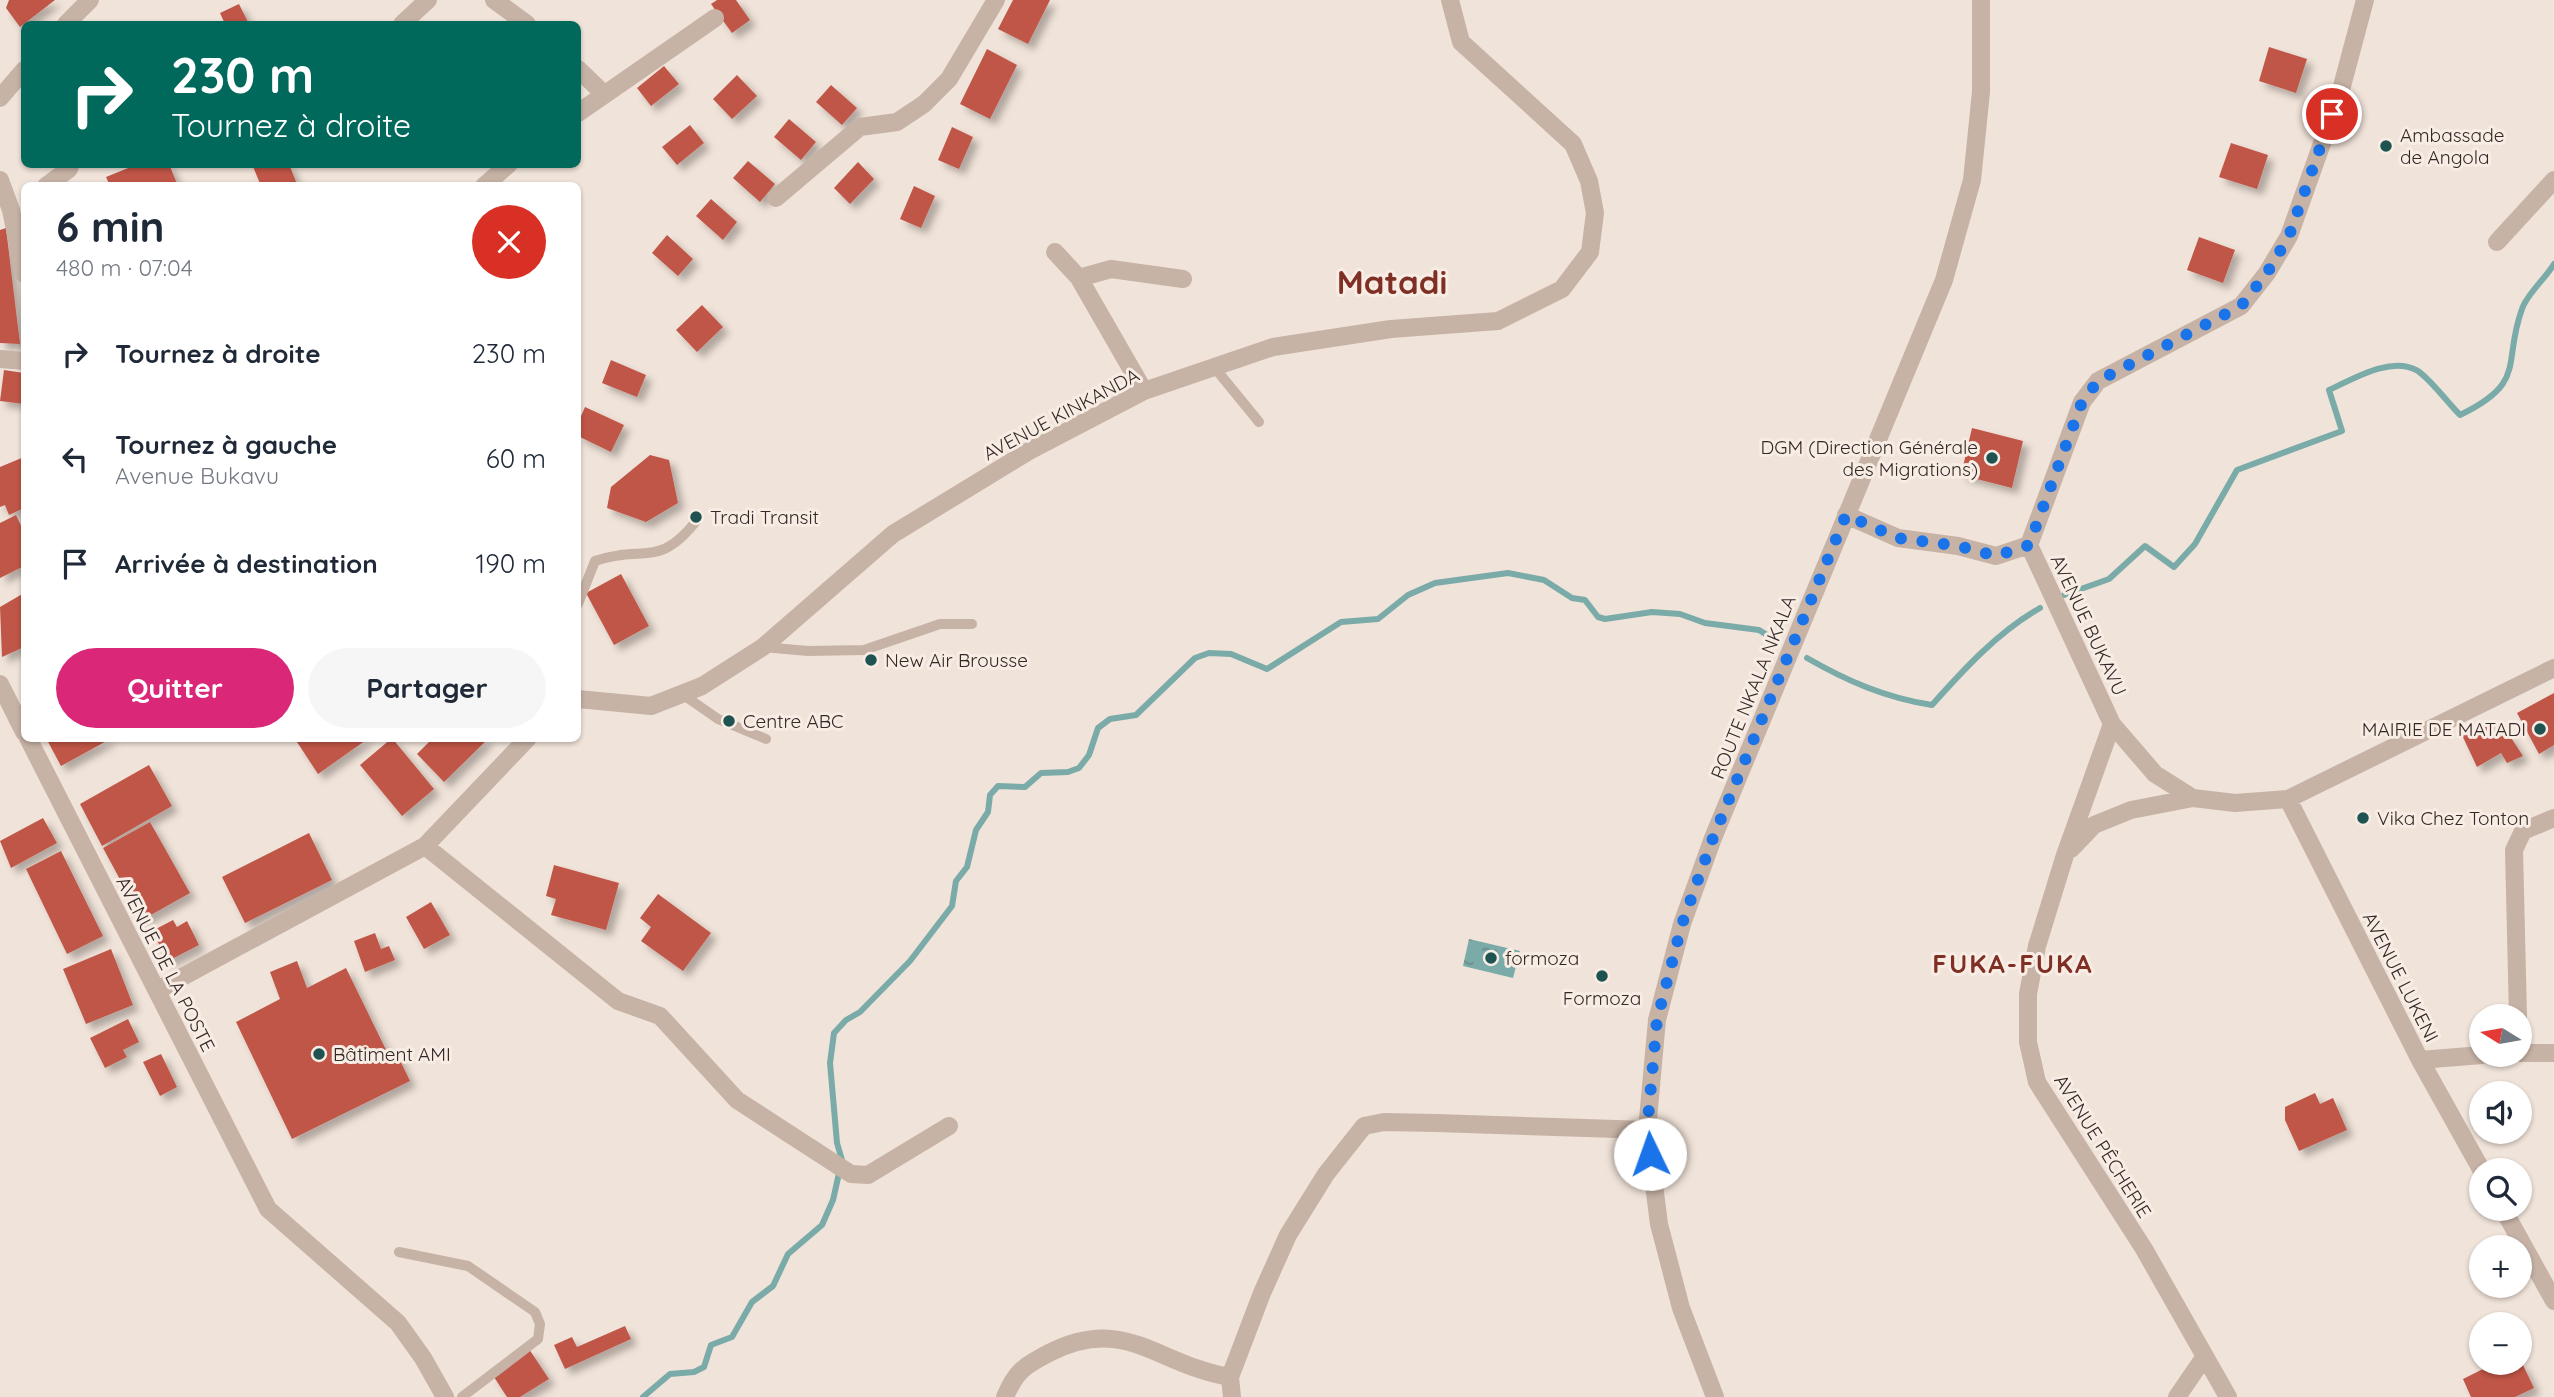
<!DOCTYPE html>
<html lang="fr">
<meta charset="utf-8">
<style>
:root{--surface:#fff;--page:#f6f6f7;--text:#1f2937;--muted:#747a83;--accent:#db2777}
body{margin:0;font-family:Quicksand,sans-serif;background:var(--page);color:var(--text);height:100vh;display:flex;flex-direction:column;font-size:26px;white-space:nowrap}
*{box-sizing:border-box;margin:0}
p{font-size:23px;color:var(--muted)}
.icon{flex:none;width:38px;height:38px;fill:none;stroke:currentColor;stroke-width:2;stroke-linecap:round;stroke-linejoin:round}
.map{position:relative;flex:1;overflow:hidden}
.panel{position:absolute;left:21px;top:182px;width:560px;height:560px;display:flex;flex-direction:column;background:var(--surface);border-radius:10px;box-shadow:0 2px 5px #0004}
.panel>*{flex:none}
.top-card{position:absolute;left:21px;top:21px;width:560px;height:147px;border-radius:10px;box-shadow:0 2px 5px #0004;background:#00695c;color:#fff;overflow:hidden}
.needle{width:46px;rotate:281deg}
.buttons{position:absolute;left:2469px;top:1004px;display:grid;gap:14px}
.buttons a{display:grid;place-items:center;width:63px;height:63px;border-radius:50%;background:var(--surface);box-shadow:0 2px 5px #0004;font-size:35px}
.pin{position:absolute;display:grid;place-items:center;width:60px;height:60px;color:#fff;margin:-30px;border:4px solid #fff;border-radius:50%;box-shadow:0 2px 7px #0007}
.me{position:absolute;width:77px;margin:-38px;rotate:357deg;stroke-linejoin:round;filter:drop-shadow(0 0 5px #0008)}
.turn{display:flex;align-items:center;gap:24px;height:147px;padding:0 35px;font-size:32px}
.turn .icon{width:91px;height:91px;stroke-width:2.5}
.turn b{display:block;font-size:49px;line-height:60px}
.round{display:grid;place-items:center;flex:none;width:74px;height:74px;border-radius:37px;background:var(--page)}
.head{display:flex;align-items:center;justify-content:space-between;height:119px;padding:0 35px}
h1{font-size:42px;font-weight:700;line-height:52px}
.button{display:flex;gap:14px;margin-top:auto;padding:14px 35px}
.button a{flex:1;height:80px;border-radius:42px;background:var(--accent);color:#fff;font-size:28px;font-weight:700;line-height:80px;text-align:center}
.button a+a{background:var(--page);color:var(--text)}
ul{padding:0;list-style:none}
li{display:flex;align-items:center;gap:21px;height:105px;padding:0 35px}
li div{flex:1}
li b{display:block;font-size:26px}
li em{font-style:normal}
.map>svg:first-child{display:block}
.water{fill:url(#water-ripples)}
.lines{fill:none;stroke-linecap:round;stroke-linejoin:round}
.stream{stroke:#7aaba8;stroke-width:6}
.building{fill:#c05747;filter:url(#shadow)}
.service{stroke:#c7b2a6;stroke-width:10}
.minor{stroke:#c7b2a6;stroke-width:18}
.route{stroke:#1a73e8;stroke-width:12;stroke-dasharray:0 21.6}
.poi-dot{fill:#1e5351;stroke:#f8ede5;stroke-width:2.5}
.labels{text-anchor:middle;stroke-width:6;stroke-linejoin:round;paint-order:stroke}
.poi-label{font-size:19px;fill:#342927;stroke:#f8ede5;text-anchor:start}
.street-label{font-size:19px;fill:#342927;stroke:#f8ede5}
.district-label{font-size:26px;font-weight:bold;letter-spacing:2px;fill:#7f2f23;stroke:#f8ede5}
.town-label{font-size:33px;font-weight:bold;fill:#7f2f23;stroke:#f8ede5}
</style>
<div class="map">
<svg width="2554" height="1397" viewBox="0 0 2554 1397">
<defs>
<pattern id="water-ripples" width="26" height="14" patternUnits="userSpaceOnUse" patternTransform="scale(1.75)"><rect width="26" height="14" fill="#7aaba8"/><path d="M2 4q2-2 4 0t4 0M15 11q2-2 4 0t4 0" fill="none" stroke="#658b89"/></pattern>
<filter id="shadow"><feDropShadow dx="6" dy="6" stdDeviation="3.5" flood-color="#0004"/></filter>
</defs>
<rect width="100%" height="100%" fill="#f0e3d9"/>
<!-- water -->
<path class="water" d="M1469 939 1520 951 1513 978 1463 966Z"/>
<g class="lines">
<!-- stream -->
<path class="stream" d="M2064 595 2109 579 2145 546 2174 567 2195 544 2237 470 2342 431 2329 390C2353 379 2392 355 2418 371 2431 380 2448 403 2460 415 2528 382 2502 364 2522 309 2527 294 2545 279 2554 264
M1807 658C1847 681 1886 698 1932 705 1964 669 1998 632 2040 608
M643 1397 670 1374 694 1372 704 1367 711 1345 732 1337 752 1302 773 1286 788 1254 822 1225 833 1200 842 1160 837 1143 830 1063 834 1033 846 1020 860 1012 910 961 952 906 956 881 967 867 976 830 988 812 990 795 998 786 1025 787 1041 773 1068 772 1079 768 1089 755 1098 728 1110 719 1136 715 1195 658 1209 653 1231 654 1267 669 1341 622 1378 619 1408 595 1435 583 1508 573 1544 580 1572 598 1585 600 1598 617 1605 619 1652 612 1680 614 1705 623 1759 630 1775 640"/>
</g>
<!-- building -->
<path class="building" d="M9 0H55L20 27 6 8Z
M717 0H736L750 20 732 33 711 4Z
M1013 0H1050L1028 44 998 29Z
M239 4 249 24H225L220 13Z
M2269 47 2307 59 2296 93 2259 81Z
M987 49 1017 65 990 119 960 104Z
M664 66 679 84 651 106 637 88Z
M737 75 757 96 732 119 713 99Z
M831 85 857 108 842 125 816 102Z
M789 119 816 142 801 160 774 137Z
M690 125 704 143 677 165 662 147Z
M952 127 973 137 959 169 938 160Z
M2231 143 2268 155 2257 189 2219 177Z
M748 161 775 184 760 202 733 178Z
M858 162 874 179 850 204 834 188Z
M138 164H169L178 186H110L106 177Z
M252 164H289L297 184 261 186Z
M914 186 935 196 921 228 900 219Z
M711 199 737 222 723 240 696 216Z
M6 228 20 344 0 343V230Z
M667 235 693 259 678 276 652 253Z
M2199 237 2235 250 2223 283 2187 270Z
M702 305 723 327 697 352 676 330Z
M611 360 646 375 637 397 602 383Z
M4 370 24 373V404L0 401Z
M585 407 624 425 611 452 578 436V423Z
M1972 428 2023 441 2012 488 1961 475Z
M650 455 669 460 678 503 646 522 607 508 611 487Z
M24 457V508L9 515 5 505 0 507V467Z
M16 515 24 532V566L0 578V523Z
M621 574 649 626 614 645 586 593Z
M24 593V647L2 657 0 607Z
M2554 693V745L2539 754 2517 713Z
M2488 720 2498 738 2508 733 2523 756 2507 763 2501 753 2477 767 2462 735Z
M46 738H112L61 766Z
M302 738H369L318 774 297 742Z
M392 738 434 789 402 816 360 765Z
M433 738H489L444 782 417 754Z
M149 765 172 806 102 846 80 804Z
M43 818 57 843 11 868 0 841Z
M150 822 190 893 142 920 103 848Z
M309 833 332 880 245 923 222 877Z
M61 851 103 936 67 954 26 869Z
M554 865 619 883 606 930 551 915 556 899 546 896Z
M658 894 711 933 683 971 641 941 651 927 640 918Z
M431 902 450 935 424 949 406 917Z
M173 920 177 927 187 921 199 945 168 961 152 931Z
M375 933 381 949 389 946 395 960 365 972 354 941Z
M111 949 133 1005 86 1024 63 969Z
M297 961 307 988 346 968 389 1056 396 1052 410 1081 292 1139 236 1022 280 999 270 972Z
M128 1019 139 1042 123 1050 127 1057 105 1068 90 1038Z
M161 1054 177 1087 160 1096 143 1062Z
M2315 1093 2320 1104 2333 1098 2347 1130 2299 1151 2285 1120V1107Z
M625 1326 631 1339 565 1369 554 1345 572 1337 577 1347Z
M529 1349 549 1379 520 1397H507L492 1374Z
M2495 1363H2522L2534 1388 2515 1397H2471L2463 1379Z"/>
<g class="lines">
<!-- service -->
<path class="service" d="M1214 367 1259 422
M578 604 595 561C644 544 658 570 697 520
M763 647 808 651 864 650 940 624H972
M682 694 718 719 766 739
M399 1252 468 1266 535 1312 540 1324 538 1339 462 1397"/>
<!-- minor -->
<path class="minor" d="M494 0 527 24
M2365 0 2341 90 2289 236 2267 273 2241 306 2098 381 2082 402 2029 545 2112 724 2155 774 2193 798 2235 803 2288 799 2554 668
M66 24 90 0
M402 24 428 0
M578 69 604 94
M0 98 24 70
M578 113 715 18
M0 180 11 210 24 274
M46 186 69 169 71 164
M484 186 509 164
M776 198 860 127 897 122 924 104 949 79 996 0
M2497 242 2554 180
M1055 252 1079 278 1144 391
M1079 278 1111 269 1183 279
M0 359 24 361
M1846 515 1898 538 1958 546 1996 556 2029 545
M0 684 24 732
M578 699 651 706 702 686 763 647 893 534 1029 451 1144 391 1273 347 1391 329 1498 321 1562 289 1590 252 1595 213 1589 181 1573 144 1461 42 1450 0
M2112 724 2065 855 2037 946 2028 994V1042L2037 1082 2144 1249 2228 1397
M28 738 268 1209 398 1323 423 1358 445 1397
M2288 799 2420 1060 2482 1171
M425 846 618 1001 660 1016 737 1100 851 1174 868 1175 949 1126
M2071 849 2094 825 2131 810 2193 798
M158 990 425 846 528 738
M2518 1017 2514 850 2523 831 2554 818
M2520 1053H2554
M2420 1060 2482 1055
M2503 1209 2554 1301
M1230 1377 1232 1397
M1005 1397C1016 1371 1024 1366 1049 1353 1126 1314 1157 1365 1230 1377L1262 1293 1288 1235 1326 1174 1364 1126 1384 1122 1436 1123 1647 1130
M1715 1397 1681 1308 1659 1224 1647 1130 1657 1020 1682 924 1713 838 1944 280 1972 180 1981 92V0
M2177 1397 2205 1356"/>
</g>
<g class="lines">
<!-- route -->
<path class="route" d="M1650 1154 1647 1130 1657 1020 1682 924 1713 838 1846 515 1898 538 1958 546 1996 556 2029 545 2082 402 2098 381 2241 306 2267 273 2289 236 2332 114"/>
</g>
<!-- markers -->
<g class="poi-dot">
<circle cx="2386" cy="146" r="7"/>
<circle cx="1992" cy="458" r="7"/>
<circle cx="696" cy="517" r="7"/>
<circle cx="871" cy="660" r="7"/>
<circle cx="729" cy="721" r="7"/>
<circle cx="2540" cy="729" r="7"/>
<circle cx="2363" cy="818" r="7"/>
<circle cx="1491" cy="958" r="7"/>
<circle cx="1602" cy="976" r="7"/>
<circle cx="319" cy="1054" r="7"/>
</g>
<g class="labels">
<!-- poi labels -->
<g class="poi-label">
<text x="2400" y="142">Ambassade<tspan x="2400" dy="22">de Angola</tspan></text>
<text x="1978" y="454" text-anchor="end">DGM (Direction Générale<tspan x="1978" dy="22">des Migrations)</tspan></text>
<text x="710" y="524">Tradi Transit</text>
<text x="885" y="667">New Air Brousse</text>
<text x="743" y="728">Centre ABC</text>
<text x="2526" y="736" text-anchor="end">MAIRIE DE MATADI</text>
<text x="2377" y="825">Vika Chez Tonton</text>
<text x="1505" y="965">formoza</text>
<text x="1602" y="1005" text-anchor="middle">Formoza</text>
<text x="333" y="1061">Bâtiment AMI</text>
</g>
<!-- street labels -->
<g class="street-label">
<text transform="translate(1061 414) rotate(-28)" y="7">AVENUE KINKANDA</text>
<text transform="translate(2089 625) rotate(65)" y="7">AVENUE BUKAVU</text>
<text transform="translate(1753 687) rotate(-68)" y="7">ROUTE NKALA NKALA</text>
<text transform="translate(166 964) rotate(63)" y="7">AVENUE DE LA POSTE</text>
<text transform="translate(2401 977) rotate(63)" y="7">AVENUE LUKENI</text>
<text transform="translate(2103 1146) rotate(58)" y="7">AVENUE PÊCHERIE</text>
</g>
<!-- district labels -->
<g class="district-label">
<text x="2013" y="973">FUKA-FUKA</text>
</g>
<!-- town labels -->
<g class="town-label">
<text x="1392" y="294">Matadi</text>
</g>
</g>
</svg>
<div class="buttons">
<a><svg class="needle" viewBox="-14 -14 28 28"><path d="M0-13l5 13h-10z" fill="#e53935"/><path d="M0 13l5-13h-10z" fill="#747a83"/></svg></a>
<a><svg class="icon" aria-label="sound" viewBox="0 0 24 24"><path d="M4 9h4l5-4v14l-5-4H4zM17 9q2 3 0 6"/></svg></a>
<a><svg class="icon" aria-label="search" viewBox="0 0 24 24"><circle cx="10" cy="10" r="6"/><path d="M15 15l6 6"/></svg></a>
<a>+</a>
<a>−</a>
</div>
<div class="pin" style="left:2332px;top:114px;background:#d93025"><svg class="icon" aria-label="arrive" viewBox="0 0 24 24"><path d="M6 21V4h12l-3 4 3 4H6"/></svg></div>
<svg class="me" style="left:1650px;top:1154px" viewBox="-20 -20 40 40"><circle r="19" fill="#fff"/><path d="M0-13L10 11 0 6-10 11z" fill="#1a73e8"/></svg>
<div class="top-card">
<div class="turn"><svg class="icon" aria-label="right" viewBox="0 0 24 24"><path d="M7 20v-9h11M14 6l5 5-5 5"/></svg><div><b>230 m</b>Tournez à droite</div></div>
</div>
<section class="panel">
<div class="head"><div><h1>6 min</h1><p>480 m · 07:04</p></div><a class="round" style="background:#d93025;color:#fff"><svg class="icon" aria-label="close" viewBox="0 0 24 24"><path d="M6 6l12 12M18 6L6 18"/></svg></a></div>
<ul>
<li><svg class="icon" aria-label="right" viewBox="0 0 24 24"><path d="M7 20v-9h11M14 6l5 5-5 5"/></svg><div><b>Tournez à droite</b></div><em>230 m</em></li>
<li><svg class="icon" aria-label="left" viewBox="0 0 24 24"><path d="M17 20v-9H6M10 6l-5 5 5 5"/></svg><div><b>Tournez à gauche</b><p>Avenue Bukavu</p></div><em>60 m</em></li>
<li><svg class="icon" aria-label="arrive" viewBox="0 0 24 24"><path d="M6 21V4h12l-3 4 3 4H6"/></svg><div><b>Arrivée à destination</b></div><em>190 m</em></li>
</ul>
<div class="button"><a>Quitter</a><a>Partager</a></div>
</section>
</div>
